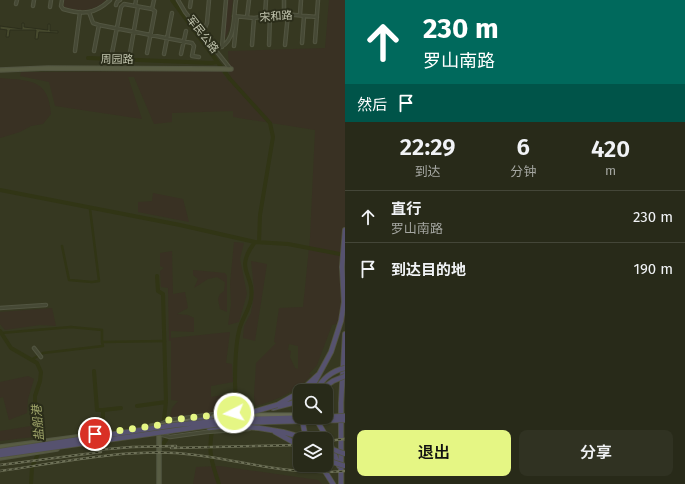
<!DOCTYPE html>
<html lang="zh">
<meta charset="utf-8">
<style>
:root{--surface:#282a19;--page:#303222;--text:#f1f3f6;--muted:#a5a7a2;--line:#444638;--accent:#e5f684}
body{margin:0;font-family:"Fira Sans","Noto Sans SC",sans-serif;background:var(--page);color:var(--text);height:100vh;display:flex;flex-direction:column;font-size:15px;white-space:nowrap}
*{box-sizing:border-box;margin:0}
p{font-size:13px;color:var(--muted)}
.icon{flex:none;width:22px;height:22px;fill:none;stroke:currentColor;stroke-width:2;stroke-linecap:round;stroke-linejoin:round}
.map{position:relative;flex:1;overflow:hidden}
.details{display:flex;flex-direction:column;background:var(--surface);width:340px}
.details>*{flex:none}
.hud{background:#00695c;color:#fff;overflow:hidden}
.tools{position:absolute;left:293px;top:384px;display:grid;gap:8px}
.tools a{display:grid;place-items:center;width:40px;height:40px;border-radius:8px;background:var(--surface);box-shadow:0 1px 3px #0004,0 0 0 1px var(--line);font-size:20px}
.pin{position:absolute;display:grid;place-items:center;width:34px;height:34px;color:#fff;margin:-17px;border:2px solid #fff;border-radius:50%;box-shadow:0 1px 4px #0007}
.me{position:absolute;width:44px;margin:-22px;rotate:265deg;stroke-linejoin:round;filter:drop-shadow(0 0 3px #0008)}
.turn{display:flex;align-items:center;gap:14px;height:84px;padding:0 12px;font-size:18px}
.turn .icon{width:52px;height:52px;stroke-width:2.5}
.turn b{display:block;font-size:28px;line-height:34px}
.then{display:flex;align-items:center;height:38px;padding:0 12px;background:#0003;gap:8px;font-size:15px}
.eta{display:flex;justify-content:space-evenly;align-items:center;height:68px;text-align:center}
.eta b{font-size:24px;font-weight:600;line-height:28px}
.action{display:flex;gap:8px;margin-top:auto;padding:8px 12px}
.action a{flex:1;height:46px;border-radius:8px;background:var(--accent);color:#111;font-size:16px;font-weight:600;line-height:46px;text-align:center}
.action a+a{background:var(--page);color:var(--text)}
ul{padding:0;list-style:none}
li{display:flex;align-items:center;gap:12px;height:52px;padding:0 12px;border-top:1px solid var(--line)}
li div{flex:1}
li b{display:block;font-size:15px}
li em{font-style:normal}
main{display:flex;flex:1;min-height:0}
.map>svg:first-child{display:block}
.green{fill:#393123;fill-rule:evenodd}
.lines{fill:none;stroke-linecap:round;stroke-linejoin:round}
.canal{stroke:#313515;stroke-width:2.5}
.river{stroke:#313515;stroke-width:4}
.building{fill:#474a2e;stroke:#2d2f1c}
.street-casing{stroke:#525541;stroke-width:4.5}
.secondary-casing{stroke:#525541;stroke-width:5.5}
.primary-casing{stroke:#525541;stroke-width:5.5}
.highway-casing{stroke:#51533f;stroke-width:6}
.street{stroke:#464935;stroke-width:2.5}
.secondary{stroke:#585c43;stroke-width:3.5}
.primary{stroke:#666953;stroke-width:3.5}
.highway{stroke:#56526f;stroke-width:4.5}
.rail-casing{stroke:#6d7057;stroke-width:2.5}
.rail{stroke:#2b2d1a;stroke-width:1;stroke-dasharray:3;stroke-linecap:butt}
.primary-bridge-casing{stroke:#525541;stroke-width:5.5;stroke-linecap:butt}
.highway-bridge-casing{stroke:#51533f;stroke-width:6;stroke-linecap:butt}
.primary-bridge{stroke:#666953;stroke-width:3.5}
.highway-bridge{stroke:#56526f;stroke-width:4.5}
.route{stroke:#e5f684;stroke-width:7;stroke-dasharray:0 12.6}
.labels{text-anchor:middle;stroke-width:4;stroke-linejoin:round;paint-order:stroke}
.street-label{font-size:11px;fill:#c2c5af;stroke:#2b2d1a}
.water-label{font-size:12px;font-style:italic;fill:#9ea469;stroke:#2b2d1a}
</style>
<main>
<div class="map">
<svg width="345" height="484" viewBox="0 0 345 484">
<rect width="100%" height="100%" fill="#363821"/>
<!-- green -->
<path class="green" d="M64 0H106C95 12 79 12 64 7Z
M227 0H233L230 28 223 43Z
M329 0H345V322L332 325 317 365 309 374 312 375C295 392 278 400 255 406L254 396 256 363 276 343 274 342 279 308 303 307 310 238 315 130 233 117V111L172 113V122L154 124 134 77H128L142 119 55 106 49 82 20 76 21 72 221 71 230 83 228 51 325 48ZM289 344 298 346V369L295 368 290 357 291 351 288 350Z
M0 78C30 81 48 78 51 114L43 124 31 126 20 132 0 138Z
M153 193 183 199 189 222 138 212V202L152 201Z
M234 242 244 243 240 259 247 294 239 322 228 325 231 304 230 284Z
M172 251 173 294 185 292 188 308 177 314 188 315 194 318V332L171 331V338L230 332 226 363 232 364 233 382 211 386V397L230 394 232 396 219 412 172 418 170 416 172 408 178 401 171 400V341H169L168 288 161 287 160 271 164 268 160 266V253Z
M251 261 267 264 255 341 243 338 244 326 251 313 253 302 254 289Z
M193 270 225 273 227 276V312L220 309 218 299 220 294 224 291 225 282 217 277 208 279 194 288 198 279 193 275Z
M52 308 56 326 40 325 5 330 0 324V312Z
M28 376 34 379 28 399 27 413 9 420 3 397 0 398V382Z
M31 426 33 437 0 441V431Z
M220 466 318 480 322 484H193L196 467Z"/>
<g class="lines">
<!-- canal -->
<path class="canal" d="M62 246 69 280 92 282 99 281 90 209
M1 333 71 327 102 330V342L165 341
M31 360 43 353 103 346 102 342"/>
<!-- river -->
<path class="river" d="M172 0 230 79 270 123 273 137 260 215 259 242
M88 58 212 63 217 62
M0 190 180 225 255 242 288 244 345 255
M157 276 158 291 163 294 166 402 164 419 166 440 162 445
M0 331 11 348 37 363 41 372 40 381 35 396V409L42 444
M94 371 97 410H103V428
M137 406 166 402
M103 410 121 408
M224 416C227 411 235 403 235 398 236 393 235 387 235 383 235 366 235 347 239 331 241 320 249 311 251 299 255 273 233 271 255 242
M213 428C207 449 212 464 219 484
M31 484 32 467 40 450"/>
</g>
<!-- building -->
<path class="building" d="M22 23H24V27L48 30V24H50V31H58V33L39 32 38 39H35L36 30H10L9 37H6L7 30 0 29V26L22 29Z"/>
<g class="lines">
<defs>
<path id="street" d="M62 0 61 6 63 9C83 15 95 14 110 0
M178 0 185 12 229 67
M16 4 17 0
M116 5 117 2 120 0
M33 6 34 0
M135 6 136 0
M50 7 51 0
M190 7 191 0
M152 9 154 0
M89 12 93 23 99 25 192 43 194 46 192 56 199 57
M284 14V0
M300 15 301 0
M234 16 254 18 284 14 317 17
M265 16 266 0
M247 17 249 0
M205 28 207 23 209 0
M315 42 318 0
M302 43 304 16
M252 45 254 18
M269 45 270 16
M285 45 288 14
M234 46 237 17
M222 47 226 0
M215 49C237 45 233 17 236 0
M75 51 80 12
M94 51 99 25
M112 53 121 7 124 4 152 9 155 11 147 53
M130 53 138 7
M164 54 172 13
M181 54 186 31
M0 308 46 305
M34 348 41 357
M220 414 237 412
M161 424 169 420 215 414
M159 434 170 437 206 432 249 429"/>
<path id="secondary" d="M0 70 48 68 231 69
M151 426 159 425V484
M0 447 107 433
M0 458 57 449"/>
<path id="primary" d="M159 425 192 420"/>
<path id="highway" d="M301 391 318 375
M310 391 331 352 341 321 344 302 342 267 345 230
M277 405 300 392
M273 408 300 401
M302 419 306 439
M316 419 330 443 339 466
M190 422 226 416
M209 428 227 426
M259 428 283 432 308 439
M275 432 300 446
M321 465 333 484
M341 484V403L345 334"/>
</defs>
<!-- street casing -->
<use href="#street" class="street-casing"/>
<!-- secondary casing -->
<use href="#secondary" class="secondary-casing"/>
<!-- primary casing -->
<use href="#primary" class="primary-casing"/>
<!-- highway casing -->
<use href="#highway" class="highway-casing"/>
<!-- street -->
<use href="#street" class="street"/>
<!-- secondary -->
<use href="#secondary" class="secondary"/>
<!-- primary -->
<use href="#primary" class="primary"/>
<!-- highway -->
<use href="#highway" class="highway"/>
<defs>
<path id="rail" d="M326 441 345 439
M171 448 300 445
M96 450 132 447 176 446
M0 465 101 452
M0 471C58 463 117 450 176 453 233 457 287 477 345 471"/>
</defs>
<!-- rail casing -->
<use href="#rail" class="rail-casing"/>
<!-- rail -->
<use href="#rail" class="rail"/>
<defs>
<path id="primary-bridge" d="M241 415H300
M213 416 227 415"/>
<path id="highway-bridge" d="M316 391C322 379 332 371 345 368
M319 391 333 381 345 376
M226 416 253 412 277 405
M326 417 345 416
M231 426 259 428
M326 447 345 454
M0 451 175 425 227 420 318 417
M0 455 227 423 345 420
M326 460 345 466"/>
</defs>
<!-- primary-bridge casing -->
<use href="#primary-bridge" class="primary-bridge-casing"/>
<!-- highway-bridge casing -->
<use href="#highway-bridge" class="highway-bridge-casing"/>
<!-- primary-bridge -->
<use href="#primary-bridge" class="primary-bridge"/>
<!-- highway-bridge -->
<use href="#highway-bridge" class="highway-bridge"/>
</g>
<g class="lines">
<!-- route -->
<path class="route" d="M95 434 159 425 169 420 234 413"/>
</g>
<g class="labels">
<!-- street labels -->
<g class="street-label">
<text transform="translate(276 16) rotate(-4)" y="4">宋和路</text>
<text transform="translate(203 34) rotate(52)" y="4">军民公路</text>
<text transform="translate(117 59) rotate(1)" y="4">周园路</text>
</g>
<!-- water labels -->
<g class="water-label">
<text transform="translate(38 423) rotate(-95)" y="4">盐船港</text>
</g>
</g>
</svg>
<div class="tools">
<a><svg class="icon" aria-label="search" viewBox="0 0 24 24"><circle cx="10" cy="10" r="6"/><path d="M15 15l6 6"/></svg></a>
<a><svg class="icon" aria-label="layers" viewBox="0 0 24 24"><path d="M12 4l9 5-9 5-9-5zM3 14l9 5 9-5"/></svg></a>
</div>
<div class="pin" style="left:95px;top:434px;background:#d93025"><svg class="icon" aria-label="arrive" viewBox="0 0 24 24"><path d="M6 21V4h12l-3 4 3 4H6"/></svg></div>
<svg class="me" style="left:234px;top:413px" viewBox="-20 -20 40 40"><circle r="17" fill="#e5f684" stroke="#fff" stroke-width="3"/><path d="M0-11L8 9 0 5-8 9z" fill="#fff"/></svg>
</div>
<section class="details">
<div class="hud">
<div class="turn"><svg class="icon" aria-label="ahead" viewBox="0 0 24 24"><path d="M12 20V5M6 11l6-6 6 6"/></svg><div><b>230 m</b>罗山南路</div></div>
<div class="then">然后<svg class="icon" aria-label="arrive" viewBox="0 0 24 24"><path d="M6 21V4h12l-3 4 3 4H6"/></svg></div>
</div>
<div class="eta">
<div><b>22:29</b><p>到达</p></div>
<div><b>6</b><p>分钟</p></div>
<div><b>420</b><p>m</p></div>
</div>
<ul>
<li><svg class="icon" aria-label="ahead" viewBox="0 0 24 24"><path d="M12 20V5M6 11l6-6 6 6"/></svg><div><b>直行</b><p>罗山南路</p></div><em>230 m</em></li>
<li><svg class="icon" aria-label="arrive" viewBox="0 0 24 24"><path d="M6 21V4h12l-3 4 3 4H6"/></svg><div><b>到达目的地</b></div><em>190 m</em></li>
</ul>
<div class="action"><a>退出</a><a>分享</a></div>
</section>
</main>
